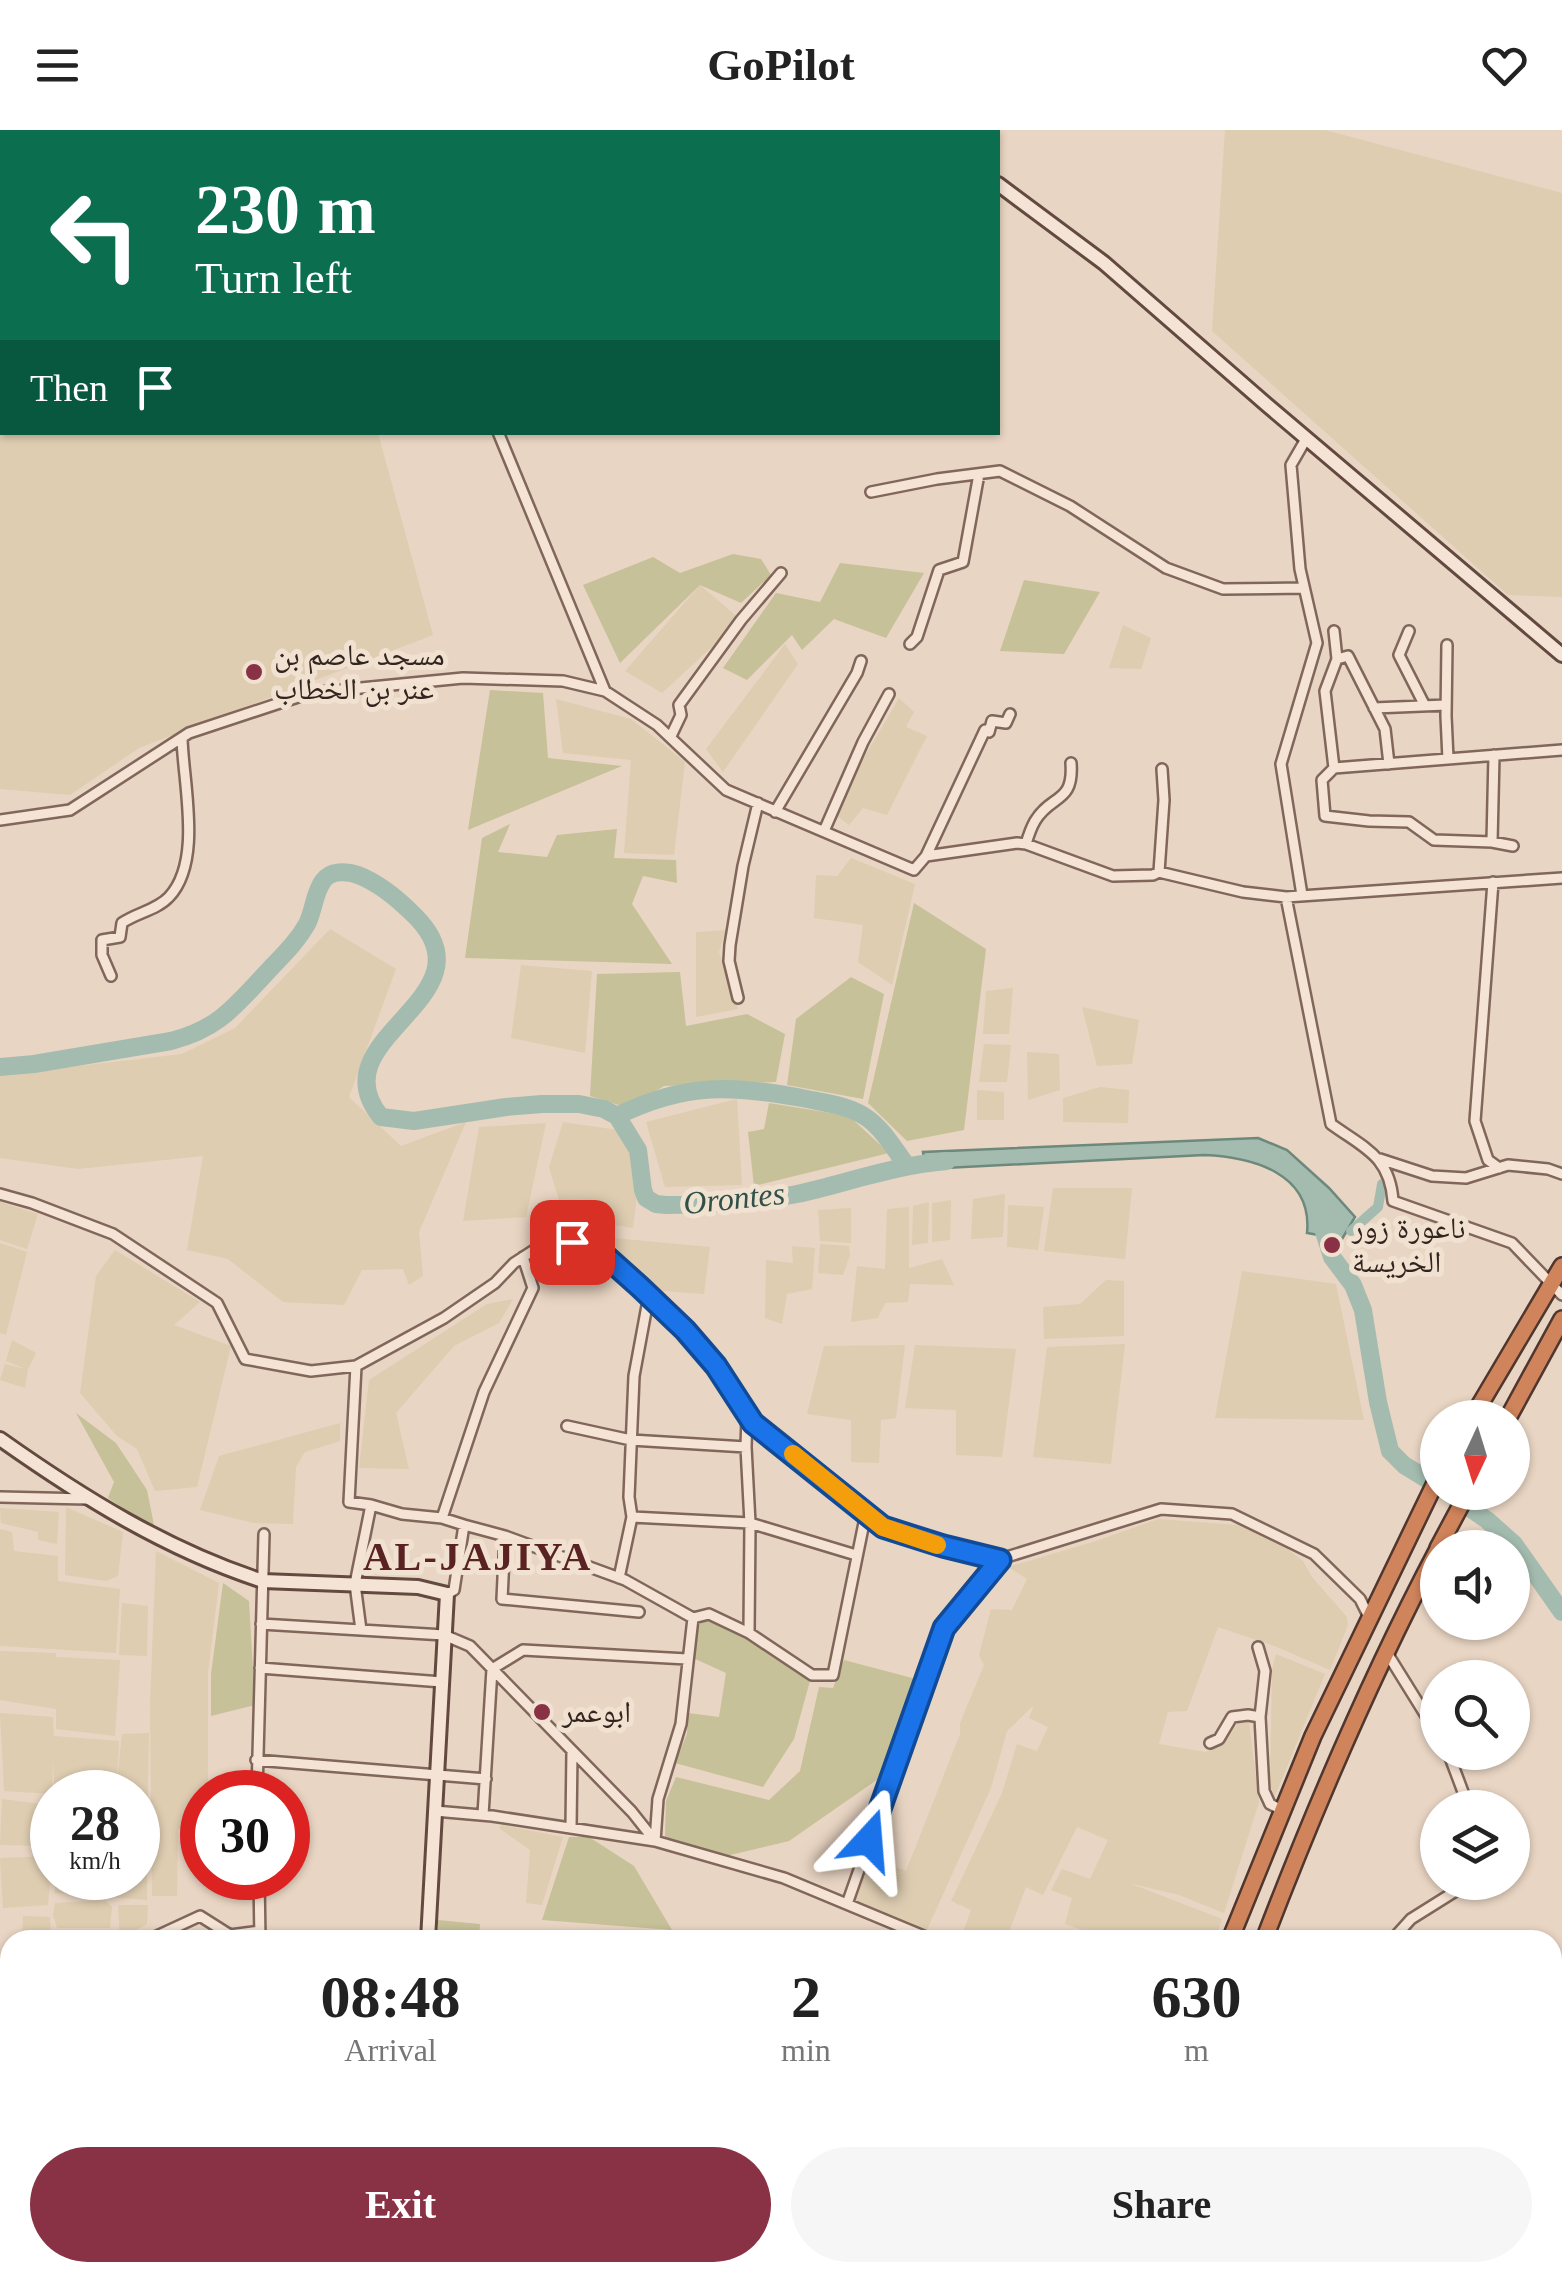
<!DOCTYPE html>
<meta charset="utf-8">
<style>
:root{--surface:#fff;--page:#f6f6f6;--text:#222;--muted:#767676;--accent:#8a3245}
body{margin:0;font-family:"Times New Roman","Noto Naskh Arabic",serif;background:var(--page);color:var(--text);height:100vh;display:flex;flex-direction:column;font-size:38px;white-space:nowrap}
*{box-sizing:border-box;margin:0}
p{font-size:32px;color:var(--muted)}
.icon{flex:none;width:55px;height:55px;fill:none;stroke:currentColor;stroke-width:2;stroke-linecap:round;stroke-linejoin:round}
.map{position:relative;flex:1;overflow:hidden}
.side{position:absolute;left:0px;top:1800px;width:1562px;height:352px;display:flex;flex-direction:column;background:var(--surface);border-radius:30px 30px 0 0;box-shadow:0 2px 8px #0004}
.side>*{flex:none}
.guide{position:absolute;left:0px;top:0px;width:1000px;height:305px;box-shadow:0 2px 8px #0004;background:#0b6e4f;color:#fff;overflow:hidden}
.needle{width:65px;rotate:184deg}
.buttons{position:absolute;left:1420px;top:1270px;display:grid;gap:20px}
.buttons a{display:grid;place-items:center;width:110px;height:110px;border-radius:50%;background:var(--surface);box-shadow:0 2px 8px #0004;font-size:50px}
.speed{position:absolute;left:30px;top:1640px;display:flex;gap:20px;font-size:50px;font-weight:700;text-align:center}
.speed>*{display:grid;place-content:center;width:130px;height:130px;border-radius:50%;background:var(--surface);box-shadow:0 2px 8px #0004;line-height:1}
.speed small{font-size:25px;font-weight:400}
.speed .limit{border:15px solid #d22;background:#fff;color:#111}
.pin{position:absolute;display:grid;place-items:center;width:85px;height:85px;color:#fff;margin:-42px;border-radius:20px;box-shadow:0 5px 15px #0006}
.me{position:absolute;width:110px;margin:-55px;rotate:19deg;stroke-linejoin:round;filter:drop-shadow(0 0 8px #0008)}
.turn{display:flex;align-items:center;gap:35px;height:210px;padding:0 30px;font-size:45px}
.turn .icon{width:130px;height:130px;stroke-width:2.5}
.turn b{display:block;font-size:70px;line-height:85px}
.then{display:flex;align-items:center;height:95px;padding:0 30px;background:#0003;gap:20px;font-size:38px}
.eta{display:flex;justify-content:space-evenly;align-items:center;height:170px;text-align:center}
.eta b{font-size:60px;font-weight:600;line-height:70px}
.button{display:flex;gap:20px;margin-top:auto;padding:20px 30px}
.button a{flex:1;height:115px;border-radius:60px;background:var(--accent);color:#fff;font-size:40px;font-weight:600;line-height:115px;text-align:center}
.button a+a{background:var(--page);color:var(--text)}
header{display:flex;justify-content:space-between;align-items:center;height:130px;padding:0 30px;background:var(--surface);font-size:45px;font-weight:600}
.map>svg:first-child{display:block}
.farmland{fill:#decdb1}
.green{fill:#c6c198}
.water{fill:#a4bcb0;stroke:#6d897c;stroke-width:2.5}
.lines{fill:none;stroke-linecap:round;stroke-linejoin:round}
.canal{stroke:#a4bcb0;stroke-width:10}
.river{stroke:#a4bcb0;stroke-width:18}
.street-casing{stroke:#81675b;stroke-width:14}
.secondary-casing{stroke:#63493f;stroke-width:18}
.highway-casing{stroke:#4f372f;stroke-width:20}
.street{stroke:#f5e4d5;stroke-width:9}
.secondary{stroke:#f5e4d5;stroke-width:12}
.highway{stroke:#d0845b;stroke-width:15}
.route-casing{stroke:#114b97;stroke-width:25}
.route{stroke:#1a73e8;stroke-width:18}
.slow{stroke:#f59e0b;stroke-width:18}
.poi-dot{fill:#8a3245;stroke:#f1e1d1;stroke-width:4}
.labels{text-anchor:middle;stroke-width:10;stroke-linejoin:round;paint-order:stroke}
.poi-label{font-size:30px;fill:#32241e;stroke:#f1e1d1;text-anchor:start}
.water-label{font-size:32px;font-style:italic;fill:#2f5147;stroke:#f1e1d1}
.district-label{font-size:40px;font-weight:bold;letter-spacing:2.5px;fill:#5a2222;stroke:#f1e1d1}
</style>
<header><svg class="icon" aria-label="menu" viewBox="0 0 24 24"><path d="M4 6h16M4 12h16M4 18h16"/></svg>GoPilot<svg class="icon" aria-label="heart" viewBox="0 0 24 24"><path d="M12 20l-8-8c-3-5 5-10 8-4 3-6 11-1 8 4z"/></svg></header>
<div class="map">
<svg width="1562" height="2151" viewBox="0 0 1562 2151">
<rect width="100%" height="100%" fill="#e9d5c3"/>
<!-- farmland -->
<path class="farmland" d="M0 0H331L328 2H2V302L378 303 433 505 139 618 70 665 0 659Z
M1225 0H1325L1562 63V467L1508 465 1212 201Z
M700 455 741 490 662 563 625 541Z
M1123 495 1151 508 1141 539 1109 538Z
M785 514 798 534 723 642 706 619Z
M899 568 914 582 906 597 927 606 887 685 863 678 849 695 832 682Z
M556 569 631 589 685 632 674 725 624 723 631 630 563 623Z
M851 728 915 754 892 855 858 832 863 795 814 788 816 745 837 746Z
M330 799 396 839 349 967 401 1016 466 992 419 1102 423 1146 409 1155 403 1139 362 1140 344 1175 283 1172 228 1129 187 1120 203 1026 78 1039 0 1028V945L182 924 235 898Z
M726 800 719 822 738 879 696 887V802Z
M521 835 592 841 585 923 511 908Z
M1013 858 1009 904H983L986 861Z
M1082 877 1139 890 1132 934 1097 936Z
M984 914 1011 915 1007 952H979Z
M1027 922 1059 924 1060 960 1028 970Z
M1100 957 1129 960 1128 993 1063 992V968Z
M977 960 1004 962V990H977Z
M737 969 742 1055 665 1057 646 992Z
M563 992 618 1000 640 1042 633 1098 564 1087 549 1037Z
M546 993 526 1087 463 1091 479 997Z
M1053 1058H1132L1125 1129 1044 1121Z
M1005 1064 1003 1107 971 1109 973 1069Z
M951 1070 950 1110 932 1112V1073Z
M0 1072 38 1084 27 1119 0 1110Z
M929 1072 928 1113 912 1115 913 1076Z
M1008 1075 1044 1077 1038 1120 1007 1117Z
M909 1077V1138L942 1129 954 1155 910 1154 908 1172 885 1173 878 1188 851 1192 857 1136 885 1139 887 1079Z
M851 1078V1113L820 1111 818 1080Z
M592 1106 710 1117 704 1164 652 1160Z
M0 1113 27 1122 6 1205 0 1203Z
M820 1114 849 1116 850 1125 843 1145 818 1143Z
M792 1116 815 1118 812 1159 787 1164 782 1194 765 1188 766 1130 793 1133Z
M115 1120 200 1172 174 1195 231 1216 197 1357 155 1361 137 1319 117 1306 80 1263 96 1146Z
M1242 1141 1336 1154 1364 1290 1215 1288Z
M1106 1150 1124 1151V1206L1044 1209 1043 1177 1080 1174Z
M513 1169 499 1193 454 1216 396 1283 409 1339 359 1338 369 1250 487 1174Z
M12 1210 36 1223 28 1239 25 1258 0 1250 5 1234 26 1239 6 1231Z
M1125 1214 1111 1334 1033 1327 1047 1217Z
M905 1215 896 1288 881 1290 879 1333 851 1332V1290L807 1284 824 1216Z
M915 1215 1016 1219 1002 1327 956 1325V1280L905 1278Z
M340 1293V1311L305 1322 296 1337 293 1394 254 1393 200 1380 219 1326Z
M66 1377 123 1402 118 1446 106 1451 65 1445Z
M0 1378 59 1382 57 1414 38 1410V1402L1 1393Z
M1158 1389 1237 1395 1277 1411 1303 1431 1312 1447 1347 1487 1348 1495 1330 1540 1277 1517 1218 1497 1187 1581 1168 1582 1159 1614 1205 1622 1223 1615 1238 1593 1249 1592 1259 1672 1224 1783 1179 1765 1129 1753 1222 1789 1215 1810H1092L1094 1804 1065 1794 1072 1768 1051 1760 1062 1739 1090 1749 1108 1710 1077 1697 1043 1765 1026 1757 1006 1810H960L971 1780 951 1771 1002 1663 1017 1614 1037 1621 1048 1597 1029 1588 1034 1575 1007 1601 991 1658 926 1802 853 1772 870 1727 906 1741 960 1604V1593L984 1535 979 1525 991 1479 1012 1480 1027 1449 1008 1437 1096 1411Z
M0 1399 12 1402 14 1421 58 1426V1451L120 1459 116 1523 0 1516Z
M156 1421 219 1453 208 1543V1662H202V1693L178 1699 177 1766H152L150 1574Z
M122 1473 148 1476 147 1526 119 1525Z
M0 1521 56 1523V1527L120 1530 115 1606 56 1599V1579L0 1570Z
M1276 1524 1325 1544 1275 1666 1270 1656 1272 1540Z
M0 1583 53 1587 54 1606 119 1611 117 1650 122 1604 149 1603 147 1702 138 1701V1662H55L53 1631 52 1664 4 1661Z
M2 1669 50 1675 48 1716 0 1715Z
M502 1695 563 1707 542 1775 526 1773 530 1720 499 1698Z
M147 1711V1770L55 1763V1748H138V1712Z
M52 1726 48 1775 3 1778 0 1728Z
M105 1770 112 1777 110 1798H57L53 1785 55 1773Z
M118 1775H148L147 1794 120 1809Z
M23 1786 50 1787 51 1809H22Z
M1553 1904H1562V1971H1553Z"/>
<!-- green -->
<path class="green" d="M733 424 761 429 771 445 741 473 700 455 620 533 583 455 653 427 680 443Z
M840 433 924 443 886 508 834 489 802 520 792 505 747 550 723 538 776 463 820 472Z
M1024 450 1100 462 1064 524 1000 521Z
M490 560 543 563 548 628 622 636 468 700Z
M510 694 498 722 547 727 557 705 617 699 614 728 676 730 677 753 643 746 632 774 672 834 465 828 482 708Z
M914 773 986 819 964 1000 907 1011 868 973Z
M680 842 686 896 747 884 785 904 776 952 664 956 628 978 590 966 597 844Z
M851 847 884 864 863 969 787 955 796 889Z
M769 973 849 986 889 1023 754 1056 748 1002 764 999Z
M76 1283 116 1313 147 1360 155 1400 108 1368 114 1352Z
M223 1453 249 1471 255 1575 211 1586V1544Z
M710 1491 742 1503 811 1547 794 1609 763 1657 675 1633 687 1604 688 1583 719 1587 726 1543 693 1528 700 1492Z
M844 1530 916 1549 884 1645 789 1711 726 1726 665 1707 666 1671 676 1647 769 1670 800 1641 819 1557 833 1558Z
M569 1707H589L634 1736 672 1800 542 1790Z
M438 1790 480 1794 479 1810H438Z"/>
<!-- water -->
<path class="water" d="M1258 1008 1287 1020 1329 1058 1355 1087 1342 1109 1307 1103C1313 1043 1252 1027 1204 1025L926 1039 923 1022Z"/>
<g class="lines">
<!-- canal -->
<path class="canal" d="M1351 1101 1378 1077 1382 1054"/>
<!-- river -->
<path class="river" d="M0 937 34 934 171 911C219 899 236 875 268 841 283 825 297 812 307 794 314 780 314 763 323 751 330 740 347 741 358 745 379 753 398 769 414 785 499 868 315 907 381 987L414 991 506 977 542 974H579L604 979 617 986 638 1020 643 1060 646 1068 656 1074 666 1075C709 1075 754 1073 797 1064 847 1053 895 1035 947 1031
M617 986C686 952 733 955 807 969 827 973 850 976 867 988 883 999 895 1020 907 1036
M1318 1083 1332 1127 1353 1155 1363 1180 1378 1272 1390 1321 1404 1335 1438 1356
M1447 1362 1487 1390 1514 1414 1562 1482"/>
<defs>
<path id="street" d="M367 0V2
M555 1 558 0
M744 2 746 0
M498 302 605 561
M871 362 937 349 1000 341 1070 376 1166 438 1223 459 1304 458
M1334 501 1337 529 1325 561 1334 638 1562 620
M1409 501 1399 525 1425 576
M910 514 917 507 939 440 963 432 979 344
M1447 515 1446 586 1448 629
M1337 529 1348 526 1385 599 1389 634
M1374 578 1446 575
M671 606 681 585 679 575 741 490 781 443
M1494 625 1492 712 1513 716
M1334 638 1322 650 1325 686 1369 691 1409 692 1434 710 1492 712
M775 682 857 543 861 531
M0 690 70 680 189 603 310 563 463 548 563 551 605 561 657 595 726 660 914 740 926 726 1017 713 1026 714 1113 746 1153 745 1159 742 1243 762 1286 767 1562 748
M824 701 863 612 889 564
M1026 714C1028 707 1031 698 1035 691 1051 664 1074 674 1071 633
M926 726 985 600 989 602 992 591 1006 593 1010 584
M1159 742 1164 670 1162 639
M1493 752 1475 991 1488 1030 1499 1038
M1302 765 1281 634 1317 513 1300 439 1291 335 1306 309
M1286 767 1331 994C1364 1018 1390 1026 1393 1071L1512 1113 1562 1165
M111 846 102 825V810L120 807 122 793C136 783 157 780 169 767 203 731 183 653 182 608
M738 868 729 831 730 815 743 736 758 673
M1380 1029 1432 1046 1466 1048 1508 1035 1548 1039 1562 1044
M0 1064 32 1073 113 1104 217 1173 245 1229 311 1241 356 1236
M747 1286 746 1317 750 1393 749 1503
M567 1296 631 1310 746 1317
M0 1367 87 1369
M371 1375 402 1384 442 1388 464 1395
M632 1387 629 1367 634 1246 649 1165
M442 1388 484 1262 533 1158 523 1127
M505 1406 502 1469 639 1482
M619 1448 632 1387 750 1393 856 1425
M447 1464 454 1460 464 1395 505 1406 625 1450 693 1488
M261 1494 444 1505 470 1516 632 1682 655 1711
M361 1500 355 1454 371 1375 349 1372 356 1236 444 1188 495 1153 514 1133 551 1109 592 1114 685 1200 716 1236 753 1293 883 1397 943 1416 997 1430 1161 1379 1232 1384 1314 1424 1360 1469 1369 1487
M1258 1517 1265 1541 1260 1587 1264 1661 1270 1674 1282 1680
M1387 1523 1438 1605
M260 1538 442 1552
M1210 1613 1219 1609 1232 1587 1248 1585 1260 1587
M1448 1622 1469 1678
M256 1630 486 1649
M257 1662 264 1404
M435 1681 492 1686 655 1711 784 1748 933 1810
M483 1685 492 1539 523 1520 687 1529
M571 1698 572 1621
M655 1711 658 1669 681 1594 693 1488 709 1484 749 1503 812 1545H833L866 1383
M259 1748 260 1810
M847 1774 944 1498 1001 1430
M148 1810 200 1786 230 1805 260 1801
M1392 1810 1411 1789 1470 1752
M0 1913H10
M45 2151V2142
M117 2151 118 2142
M303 2151 304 2142
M1539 2151V2142"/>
<path id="secondary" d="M923 0 927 2
M998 54 1104 133 1267 275 1562 525
M0 1309C82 1367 167 1420 263 1451L418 1457 447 1464 428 1810
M410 2151V2142"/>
<path id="highway" d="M1472 1288 1562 1136
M1508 1288 1562 1189
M1438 1418 1468 1362
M1230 1810 1313 1606 1438 1347
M1264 1810C1315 1677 1371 1546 1438 1419
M1119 2151 1122 2142
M1148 2151 1151 2142"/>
</defs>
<!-- street casing -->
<use href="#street" class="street-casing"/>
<!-- secondary casing -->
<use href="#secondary" class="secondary-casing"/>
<!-- highway casing -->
<use href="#highway" class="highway-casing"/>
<!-- street -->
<use href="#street" class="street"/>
<!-- secondary -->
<use href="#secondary" class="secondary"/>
<!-- highway -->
<use href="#highway" class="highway"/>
</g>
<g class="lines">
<defs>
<path id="route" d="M572 1112 592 1114 640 1157 685 1200 716 1236 753 1293 883 1397 943 1416 1000 1430 944 1498 869 1710"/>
</defs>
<!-- route casing -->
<use href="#route" class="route-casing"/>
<!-- route -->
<use href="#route" class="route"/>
<!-- slow -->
<path class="slow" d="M793 1324 883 1397 937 1415"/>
</g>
<!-- markers -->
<g class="poi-dot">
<circle cx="254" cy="542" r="10"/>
<circle cx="1332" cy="1115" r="10"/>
<circle cx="542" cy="1582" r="10"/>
</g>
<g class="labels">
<!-- poi labels -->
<g class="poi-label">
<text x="274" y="535">مسجد عاصم بن<tspan x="274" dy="34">عنر بن الخطاب</tspan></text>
<text x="1352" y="1108">ناعورة زور<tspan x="1352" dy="34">الخريسة</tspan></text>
<text x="562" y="1592">ابوعمر</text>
</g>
<!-- water labels -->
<g class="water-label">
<text transform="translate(734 1068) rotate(-6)" y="11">Orontes</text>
</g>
<!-- district labels -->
<g class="district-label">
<text x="478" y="1440">AL-JAJIYA</text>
</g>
</g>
</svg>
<div class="buttons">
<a><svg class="needle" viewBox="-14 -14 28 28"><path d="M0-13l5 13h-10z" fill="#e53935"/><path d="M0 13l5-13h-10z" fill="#767676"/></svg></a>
<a><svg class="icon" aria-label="sound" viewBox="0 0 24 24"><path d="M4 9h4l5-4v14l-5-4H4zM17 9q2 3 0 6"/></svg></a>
<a><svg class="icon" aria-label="search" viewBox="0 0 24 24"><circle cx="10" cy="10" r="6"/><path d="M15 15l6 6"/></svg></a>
<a><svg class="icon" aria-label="layers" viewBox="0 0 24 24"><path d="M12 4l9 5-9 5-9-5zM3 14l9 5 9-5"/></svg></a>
</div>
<div class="speed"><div>28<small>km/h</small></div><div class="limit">30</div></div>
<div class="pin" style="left:572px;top:1112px;background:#d93025"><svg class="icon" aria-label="arrive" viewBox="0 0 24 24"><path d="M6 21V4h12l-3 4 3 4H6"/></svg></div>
<svg class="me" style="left:869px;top:1710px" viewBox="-20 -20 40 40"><path d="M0-17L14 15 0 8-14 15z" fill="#1a73e8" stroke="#fff" stroke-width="4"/></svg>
<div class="guide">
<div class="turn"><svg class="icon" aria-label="left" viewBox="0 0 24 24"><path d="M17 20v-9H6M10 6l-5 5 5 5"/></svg><div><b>230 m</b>Turn left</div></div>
<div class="then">Then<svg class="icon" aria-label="arrive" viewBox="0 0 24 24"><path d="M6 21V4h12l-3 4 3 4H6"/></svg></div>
</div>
<section class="side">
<div class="eta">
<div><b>08:48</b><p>Arrival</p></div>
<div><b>2</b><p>min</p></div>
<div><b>630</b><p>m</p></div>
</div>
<div class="button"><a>Exit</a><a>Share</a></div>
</section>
</div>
